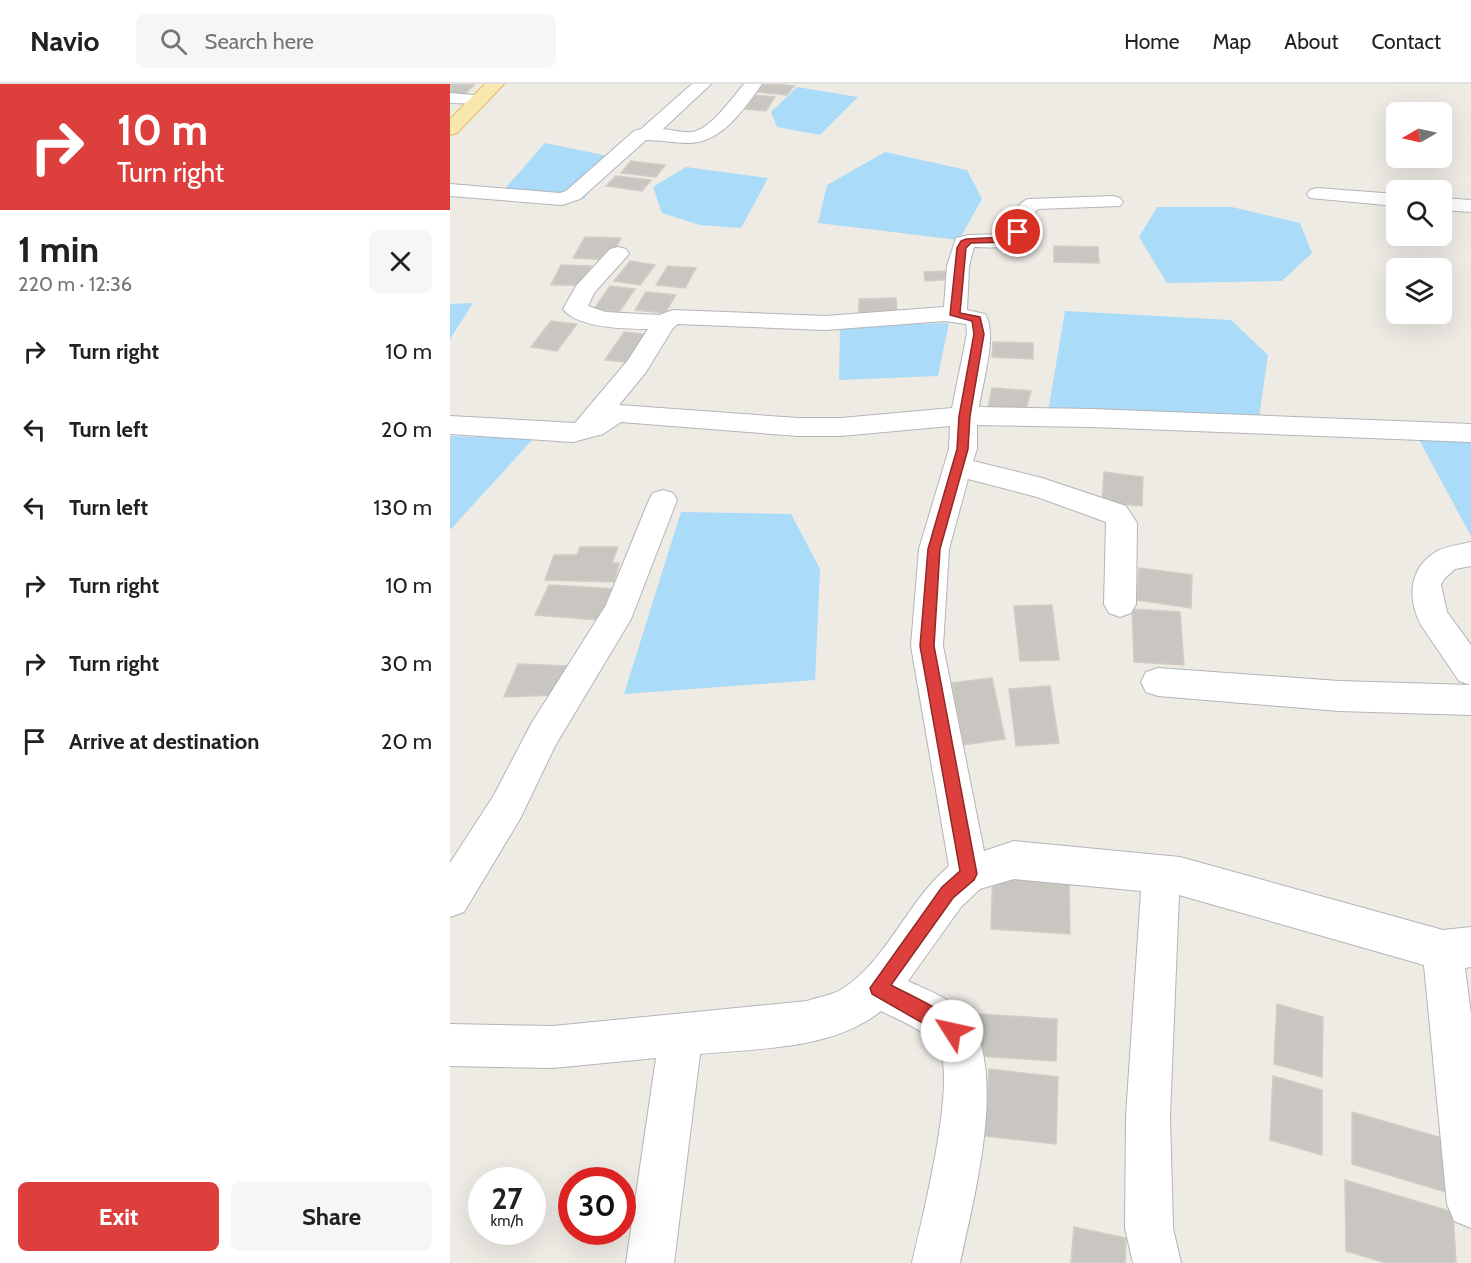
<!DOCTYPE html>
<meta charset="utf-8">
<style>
:root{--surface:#fff;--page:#f6f6f6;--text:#202124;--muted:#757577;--line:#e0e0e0;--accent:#dc3f3c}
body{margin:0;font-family:Cabin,sans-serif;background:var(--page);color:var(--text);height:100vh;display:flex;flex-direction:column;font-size:22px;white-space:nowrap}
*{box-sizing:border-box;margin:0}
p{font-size:20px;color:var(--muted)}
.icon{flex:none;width:33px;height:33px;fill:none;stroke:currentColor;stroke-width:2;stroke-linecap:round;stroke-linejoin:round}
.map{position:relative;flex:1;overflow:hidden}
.drawer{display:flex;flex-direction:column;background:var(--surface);width:450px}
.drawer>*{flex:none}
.hud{background:#dc3f3c;color:#fff;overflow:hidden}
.needle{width:39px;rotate:261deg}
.buttons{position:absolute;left:936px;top:18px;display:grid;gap:12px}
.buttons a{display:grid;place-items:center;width:66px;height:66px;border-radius:9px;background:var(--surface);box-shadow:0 6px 24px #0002;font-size:30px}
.speed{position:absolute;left:18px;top:1083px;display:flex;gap:12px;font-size:30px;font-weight:700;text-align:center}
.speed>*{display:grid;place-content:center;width:78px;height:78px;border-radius:50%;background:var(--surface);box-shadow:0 6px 24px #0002;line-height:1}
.speed small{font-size:15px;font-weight:400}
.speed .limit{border:9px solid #d22;background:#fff;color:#111}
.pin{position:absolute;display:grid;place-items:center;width:51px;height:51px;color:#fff;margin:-26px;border:3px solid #fff;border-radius:50%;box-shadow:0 2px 6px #0007}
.me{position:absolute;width:66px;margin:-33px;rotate:305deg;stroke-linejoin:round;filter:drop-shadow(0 0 4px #0008)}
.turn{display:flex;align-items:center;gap:21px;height:126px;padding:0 18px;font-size:27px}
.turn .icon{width:78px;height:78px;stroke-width:2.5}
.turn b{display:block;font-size:42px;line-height:51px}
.round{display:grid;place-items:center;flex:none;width:63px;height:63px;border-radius:9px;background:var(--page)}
.summary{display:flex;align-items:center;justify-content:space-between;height:102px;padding:0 18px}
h1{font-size:36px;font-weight:800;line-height:45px}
.primary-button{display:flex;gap:12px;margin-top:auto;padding:12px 18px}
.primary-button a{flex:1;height:69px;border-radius:9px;background:var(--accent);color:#fff;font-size:24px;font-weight:800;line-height:69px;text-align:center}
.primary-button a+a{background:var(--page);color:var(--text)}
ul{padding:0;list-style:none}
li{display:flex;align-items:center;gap:18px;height:78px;padding:0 18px}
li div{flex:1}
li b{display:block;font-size:22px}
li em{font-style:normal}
header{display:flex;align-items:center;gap:36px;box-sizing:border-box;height:84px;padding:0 30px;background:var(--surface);border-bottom:2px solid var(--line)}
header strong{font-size:28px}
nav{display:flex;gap:33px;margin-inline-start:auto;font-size:21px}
.search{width:420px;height:54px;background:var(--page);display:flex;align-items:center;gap:15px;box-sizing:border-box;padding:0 21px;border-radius:9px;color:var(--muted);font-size:22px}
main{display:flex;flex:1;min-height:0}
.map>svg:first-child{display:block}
.water{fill:#aadbf8}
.building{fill:#c9c6c2;stroke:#d2ccc3;stroke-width:1.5}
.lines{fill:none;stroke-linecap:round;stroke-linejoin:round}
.minor-casing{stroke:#b2b5b8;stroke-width:2}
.major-casing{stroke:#e6ba65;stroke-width:2}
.minor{fill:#fff;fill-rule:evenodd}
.major{fill:#f9e8ae;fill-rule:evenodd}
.route{fill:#dc3f3c;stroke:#8f2927;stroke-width:1.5}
</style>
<header>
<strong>Navio</strong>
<div class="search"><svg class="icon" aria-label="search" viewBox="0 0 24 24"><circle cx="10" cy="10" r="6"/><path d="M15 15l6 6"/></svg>Search here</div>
<nav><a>Home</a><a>Map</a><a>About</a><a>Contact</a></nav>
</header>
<main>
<section class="drawer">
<div class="hud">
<div class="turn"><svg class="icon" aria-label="right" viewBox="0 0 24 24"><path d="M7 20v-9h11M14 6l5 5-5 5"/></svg><div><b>10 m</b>Turn right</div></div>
</div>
<div class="summary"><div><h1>1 min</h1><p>220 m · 12:36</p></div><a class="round"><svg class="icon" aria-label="close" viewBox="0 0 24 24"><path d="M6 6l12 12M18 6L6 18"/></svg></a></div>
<ul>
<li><svg class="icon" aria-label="right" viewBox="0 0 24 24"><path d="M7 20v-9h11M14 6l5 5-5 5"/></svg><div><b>Turn right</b></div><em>10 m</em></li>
<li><svg class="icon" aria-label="left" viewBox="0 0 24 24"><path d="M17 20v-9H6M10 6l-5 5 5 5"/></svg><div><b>Turn left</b></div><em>20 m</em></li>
<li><svg class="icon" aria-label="left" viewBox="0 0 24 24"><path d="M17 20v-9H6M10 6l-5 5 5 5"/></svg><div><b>Turn left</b></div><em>130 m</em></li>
<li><svg class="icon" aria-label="right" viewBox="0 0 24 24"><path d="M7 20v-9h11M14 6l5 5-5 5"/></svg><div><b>Turn right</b></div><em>10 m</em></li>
<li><svg class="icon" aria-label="right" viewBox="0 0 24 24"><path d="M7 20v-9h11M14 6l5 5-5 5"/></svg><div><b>Turn right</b></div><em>30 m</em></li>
<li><svg class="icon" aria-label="arrive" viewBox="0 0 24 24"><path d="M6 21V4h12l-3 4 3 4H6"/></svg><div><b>Arrive at destination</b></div><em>20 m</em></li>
</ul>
<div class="primary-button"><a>Exit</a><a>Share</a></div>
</section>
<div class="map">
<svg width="1021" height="1179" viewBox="0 0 1021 1179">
<rect width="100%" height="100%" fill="#eeebe5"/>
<!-- water -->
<path class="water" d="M347 3 408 13 370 51 327 43 321 28Z
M95 59 163 73 134 115 52 108Z
M435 68 517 86 532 115 509 156 368 139 377 101Z
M236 83 318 94 291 144 250 141 212 129 203 103Z
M707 123H782L850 139 862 169 832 197 717 199 689 153Z
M23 219 0 255V220Z
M615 227 781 236 818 271 807 348 598 328Z
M499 239 488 292 389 296 390 242Z
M966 350 1021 352V452Z
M0 352 83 355 0 446Z
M231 428 341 430 370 485 365 596 174 610Z"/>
<!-- building -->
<path class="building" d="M1 0H25L12 13 0 12Z
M314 0H327L344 2 337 11 308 8Z
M304 11 325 13 316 27 295 25Z
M181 77 215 81 206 93 171 89Z
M166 92 201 96 192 107 156 102Z
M135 153 171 154 160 176 123 174Z
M604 162 648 163 649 179 604 178Z
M180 177 205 181 190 201 164 197Z
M111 181 141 182 131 201H101Z
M218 182 246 184 235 204 206 201Z
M503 187 504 195 475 197 474 188Z
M160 202 185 205 169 228 144 225Z
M196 208 226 211 215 229 185 226Z
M446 214 447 232 409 234V215Z
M101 237 127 240 107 267 81 263Z
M174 248 201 251 183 279 155 276Z
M543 258 583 259V275L542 273Z
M542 304 581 307 575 329 537 328Z
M654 388 693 393 692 422 652 418Z
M130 463H168L162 479H169L164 498 95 496 104 471H127Z
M689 484 742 491 741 524 687 516Z
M99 501 166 505 150 536 85 531Z
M602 521 609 576 570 577 564 522Z
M682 525 730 528 734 581 684 578Z
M68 580 118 582 106 611 54 613Z
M542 594 555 655 513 661 502 599Z
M600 602 609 659 566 662 559 605Z
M543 786 619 790 620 850 541 845Z
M827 920 873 933 872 993 824 980Z
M529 930 607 935 606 977 527 972Z
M539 985 608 993 606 1060 535 1052Z
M823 992 872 1006V1071L820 1056Z
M902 1028 996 1055 999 1109 902 1080Z
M895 1096 1003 1128 1006 1179H936L896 1167Z
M624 1143 676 1154 675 1179H621Z"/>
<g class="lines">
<defs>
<path id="minor" d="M242 0H261L213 45C223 46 233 49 242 48 260 46 282 14 294 0H312C295 24 271 60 238 59 224 59 211 56 196 56L130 115 112 121 0 112V100L110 109 116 107 184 47 191 45Z
M0 9 35 12 38 16 35 20 0 19Z
M867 104 946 110V122L860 114 857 110 860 106Z
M663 112 670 114 673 118 670 122 588 125C582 130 581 138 578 146 569 168 544 163 524 163L519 182 517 226 535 230C548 249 532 301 529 323L642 325 1021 340V358L642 343 527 341V365L523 377 592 394 676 422 687 439 686 520 681 529 670 533 659 529 654 520 656 438 587 413 518 395 499 465 493 562 534 767 564 757 730 773 993 846 1021 843V883L1015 884 1021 930V1144L1004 1137 997 1120 974 881 729 811 720 1032 723 1144 731 1179H683L675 1144 676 1032 691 807 564 795 530 805 511 823 458 897C477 906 503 915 517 933 559 985 523 1117 510 1179H462C471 1139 507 998 489 965 478 947 449 936 431 927 382 966 310 964 250 970L224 1179H176L206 974 103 984 0 982V940L103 942 357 917C368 913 383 911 392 905 436 878 458 816 499 782L461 562 469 465 499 365 500 342 391 352H348L171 338 153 350 123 358 0 350V332L125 339 178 276 198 245C176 245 127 244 113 225L126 202 160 165 168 163 176 165 179 170 144 209 138 222 156 228 209 231 223 226 375 232 494 223 497 182 506 154 519 151 554 150C562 137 563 121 578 115ZM495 237 516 240 517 250 502 324 391 334H348L169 321 196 288 223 244 228 240 375 246Z
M992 114 1021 116V128L992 126Z
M213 406 223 409 227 416 181 535 105 662 70 735 14 828 0 833V779L44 711 81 640 156 521 199 416 203 409Z
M1021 458V482L1005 485 994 495 991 501 997 528 1021 561V601L1009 597 971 541C958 516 958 486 984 469 994 462 1009 461 1021 458Z
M708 584 889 597 1021 601V631L889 627 708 612 696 608 691 598 696 588Z"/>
<path id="major" d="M35 0H54L7 49 0 51V35Z"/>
</defs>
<!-- minor casing -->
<use href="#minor" class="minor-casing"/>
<!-- major casing -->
<use href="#major" class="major-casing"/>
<!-- minor -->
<use href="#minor" class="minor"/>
<!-- major -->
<use href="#major" class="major"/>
</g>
<!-- route -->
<path class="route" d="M564 146 572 148 562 158 521 159 516 164 510 229 530 233 534 250 520 332 518 365 490 465 484 562 527 790 524 796 503 814 441 901C459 911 503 929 511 947L508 953 502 956 422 910 420 904 492 803 510 787 470 562 478 465 507 365 509 332 524 250 522 237 500 231 507 164 511 157 516 155 556 153Z"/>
</svg>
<div class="buttons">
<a><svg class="needle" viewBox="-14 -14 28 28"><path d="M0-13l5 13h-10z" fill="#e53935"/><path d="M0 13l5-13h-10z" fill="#757577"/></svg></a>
<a><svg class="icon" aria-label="search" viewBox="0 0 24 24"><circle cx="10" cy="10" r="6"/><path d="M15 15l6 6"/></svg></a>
<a><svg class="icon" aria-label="layers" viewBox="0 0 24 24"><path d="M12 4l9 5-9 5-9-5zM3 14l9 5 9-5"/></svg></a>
</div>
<div class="speed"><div>27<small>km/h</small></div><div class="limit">30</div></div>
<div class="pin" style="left:568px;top:148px;background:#d93025"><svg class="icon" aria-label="arrive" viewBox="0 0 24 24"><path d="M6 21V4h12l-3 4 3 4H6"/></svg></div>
<svg class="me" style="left:502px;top:947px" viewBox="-20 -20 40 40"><circle r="19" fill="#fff"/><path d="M0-13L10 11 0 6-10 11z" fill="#dc3f3c"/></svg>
</div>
</main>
